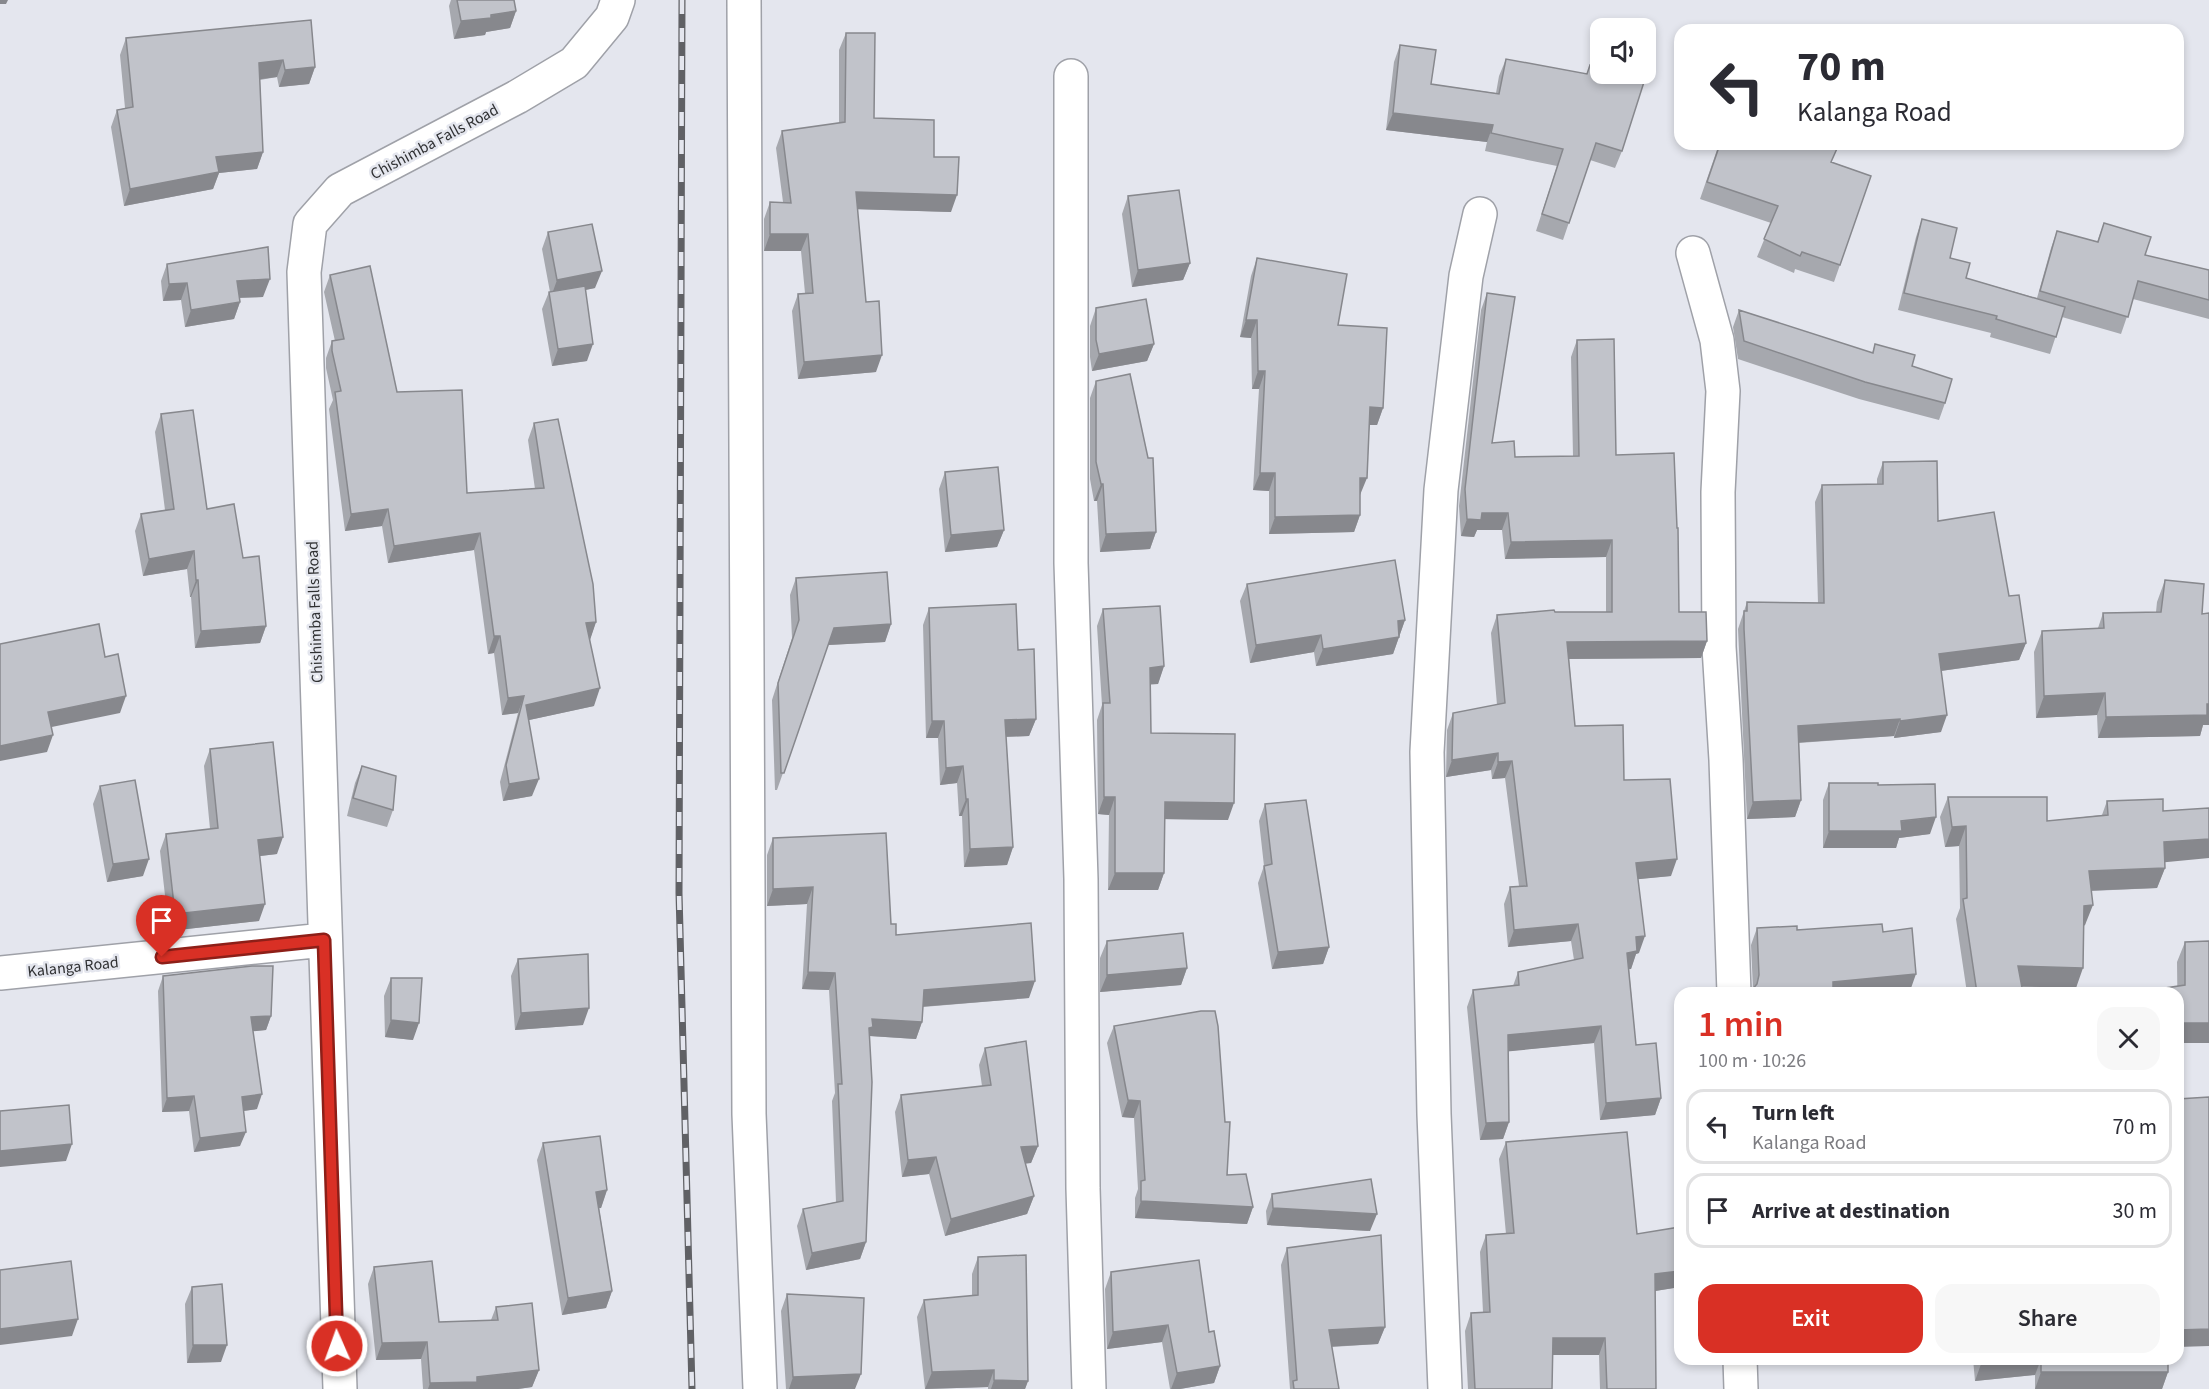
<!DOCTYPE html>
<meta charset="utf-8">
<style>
:root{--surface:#fff;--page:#f7f7f7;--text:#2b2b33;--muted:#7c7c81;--line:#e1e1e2;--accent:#d93025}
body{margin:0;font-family:"Source Sans 3",sans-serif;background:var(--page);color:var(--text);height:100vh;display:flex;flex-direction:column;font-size:22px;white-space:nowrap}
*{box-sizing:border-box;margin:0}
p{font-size:20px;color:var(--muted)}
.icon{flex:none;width:33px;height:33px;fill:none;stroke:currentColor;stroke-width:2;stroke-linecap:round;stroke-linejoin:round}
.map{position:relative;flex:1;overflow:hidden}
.panel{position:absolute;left:1674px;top:987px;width:510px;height:378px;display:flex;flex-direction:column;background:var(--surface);border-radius:18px;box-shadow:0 3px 9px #0003}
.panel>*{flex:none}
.hud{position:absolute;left:1674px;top:24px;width:510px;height:126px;border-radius:18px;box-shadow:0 3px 9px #0003;background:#fff;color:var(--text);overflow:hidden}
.buttons{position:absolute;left:1590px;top:18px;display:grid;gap:12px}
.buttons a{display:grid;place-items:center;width:66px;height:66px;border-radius:12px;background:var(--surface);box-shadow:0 3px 9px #0003;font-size:30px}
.pin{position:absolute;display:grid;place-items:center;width:51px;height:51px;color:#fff;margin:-62px -26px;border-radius:50% 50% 50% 0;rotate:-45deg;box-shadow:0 0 6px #0007}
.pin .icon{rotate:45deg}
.me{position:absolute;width:66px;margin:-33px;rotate:358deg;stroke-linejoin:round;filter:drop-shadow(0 0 4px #0008)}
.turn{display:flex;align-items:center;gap:21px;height:126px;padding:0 24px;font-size:27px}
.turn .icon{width:78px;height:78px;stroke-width:2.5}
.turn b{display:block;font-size:42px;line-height:51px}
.round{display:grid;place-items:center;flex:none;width:63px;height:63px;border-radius:18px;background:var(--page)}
.headline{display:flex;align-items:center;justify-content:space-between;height:102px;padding:0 24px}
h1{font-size:36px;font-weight:600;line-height:45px;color:var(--accent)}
.action{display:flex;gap:12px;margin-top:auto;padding:12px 24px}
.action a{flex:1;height:69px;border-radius:18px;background:var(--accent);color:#fff;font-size:24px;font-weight:600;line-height:69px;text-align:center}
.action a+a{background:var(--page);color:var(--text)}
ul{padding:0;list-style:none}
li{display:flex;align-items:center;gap:18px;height:75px;margin:0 12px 9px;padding:0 12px;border:3px solid var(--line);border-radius:18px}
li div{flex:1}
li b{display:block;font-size:22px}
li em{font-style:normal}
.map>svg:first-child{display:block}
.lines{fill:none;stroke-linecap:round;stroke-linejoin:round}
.minor-casing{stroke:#9fa1a8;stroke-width:36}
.minor{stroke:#fff;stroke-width:33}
.rail-casing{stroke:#606165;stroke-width:7}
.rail{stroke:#e4e6ee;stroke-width:4.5;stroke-dasharray:14;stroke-linecap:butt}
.wall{fill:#a6a8ae}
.shaded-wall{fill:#87888d}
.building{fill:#c1c3ca;stroke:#87888d;stroke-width:1.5}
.route-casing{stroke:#8d1f18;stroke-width:15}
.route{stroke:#d93025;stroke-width:10}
.labels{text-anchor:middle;stroke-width:5;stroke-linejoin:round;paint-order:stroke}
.street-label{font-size:16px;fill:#303133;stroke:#e4e6ee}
</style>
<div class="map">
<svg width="2209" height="1389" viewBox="0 0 2209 1389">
<rect width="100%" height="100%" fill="#e4e6ee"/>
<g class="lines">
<defs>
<path id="minor" d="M744 0 749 1114 760 1389
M1071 76V563L1081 879 1083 1188 1089 1389
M1693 253 1717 340 1723 391 1718 492 1719 647 1726 760 1734 993
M0 973 324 940
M1740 1359 1741 1389
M340 1389 304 272 310 224 340 190 517 97 574 63 612 17 618 0
M1445 1389 1434 1114 1427 752 1441 490 1466 276 1480 214"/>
</defs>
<!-- minor casing -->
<use href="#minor" class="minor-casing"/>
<!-- minor -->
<use href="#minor" class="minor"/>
<defs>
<path id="rail" d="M682 0 679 893 692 1389"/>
</defs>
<!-- rail casing -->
<use href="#rail" class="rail-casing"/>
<!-- rail -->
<use href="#rail" class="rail"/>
</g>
<!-- wall -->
<path class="wall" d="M451 0H514L516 11 510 28 486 32 485 35 454 39 449 6Z
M311 20 315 67 309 84 279 87 277 77 260 80 263 152 257 169 219 173 213 189 124 206 111 127 117 110 125 108 120 55 126 38Z
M846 33 874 118 934 157 951 212 857 209 866 302 876 372 798 379 792 311 798 294 805 293 801 251H764V219L770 202H783L776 148 782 131 839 123V50Z
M1400 45 1431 84 1496 93 1499 76 1506 59 1622 151 1615 168 1590 160 1563 240 1536 231 1557 166 1485 151 1487 142 1386 130 1394 62Z
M1719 144 1832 162 1871 176 1834 282 1795 269 1794 273 1757 257 1771 223 1700 199Z
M1128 196 1190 263 1183 280 1132 287 1122 214Z
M1922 219 1950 258 1966 278 2037 298 2051 248 2057 231 2097 242 2104 223 2145 255 2209 270V319L2133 299 2121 334 2062 317 2050 354 1990 337 1991 333 1898 310 1916 237Z
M548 232 595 288 585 290 587 361 552 366 542 309 549 292H550L542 249Z
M1257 258 1338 325 1383 408 1377 425H1370L1360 495V515L1354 532 1269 534V491L1253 490 1259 389H1252L1251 338 1240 337 1251 276Z
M167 264 263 297 239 298 240 302 234 319 185 327 181 300 163 301 161 281Z
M330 275 397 392 467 493 535 489 528 440 534 423 596 622 590 639 594 706 529 720 532 796 503 801 500 782 518 713 502 715 494 653 488 654 474 550 388 563 382 526 345 531 329 409 333 400 326 368V358L332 341H335L324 292Z
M1487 293 1492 443 1515 457 1573 456 1571 357 1577 340 1616 455 1679 612 1707 641 1701 658 1569 659 1575 726 1624 780 1671 876 1638 879 1639 953 1636 954 1631 969H1629L1636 1045 1661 1098 1655 1115 1600 1120 1594 1043 1508 1051 1509 1122 1503 1139 1480 1140 1467 1007 1473 990 1513 986 1518 972 1574 960 1571 941 1508 947 1504 904 1510 887 1519 886 1505 778 1492 779 1491 770 1446 777 1447 730 1453 713 1497 705 1491 633 1497 615 1555 612H1606V557L1505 559 1502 530H1477L1474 537 1461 536 1459 506 1481 310Z
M1096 308 1154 344 1147 361 1092 371 1090 357V326Z
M1739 310 1872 353 1875 344 1912 366 1945 403 1939 420 1859 399 1738 359 1733 327Z
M1096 381 1148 458 1156 532 1150 549 1100 552 1097 501H1094L1090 479V398Z
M161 414 207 509 243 558 266 626 260 643 195 648 191 597H190L187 569 143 576 135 531 141 514 165 510 155 432Z
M1883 462 1938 521 2009 596 2026 643 2019 660 1941 671V732L1894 738V736L1799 743 1801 800 1795 817 1747 819 1738 629 1747 602 1818 603 1815 502 1822 485 1877 484V479Z
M945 472 1004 530 997 547 945 552 939 489Z
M796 578 891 624 885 642 828 645 777 790H775L772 700 792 638 790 595Z
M2165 580 2202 614 2209 613V725H2203L2200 736 2098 738 2097 715 2036 718 2034 652 2042 631 2098 628 2103 613 2156 612 2157 602Z
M1247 584 1405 620 1393 654 1316 666 1314 652 1250 663 1240 601Z
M929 608 1036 719 1029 736 1006 737 1013 847 1007 865 964 867 962 816H959L957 783 940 785 938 738H926L923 625Z
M1103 609 1164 666 1158 684H1150L1151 733 1228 820 1165 819 1164 873 1158 890H1108L1109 815 1098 814 1097 720 1102 705 1097 626Z
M210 749 277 854 260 856 259 921 169 931 160 851 166 834 210 829 204 766Z
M362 766 393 810 387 827 347 816 355 783Z
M1829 783 1878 785 1930 834 1899 838 1896 848H1823V800Z
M100 786 143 876 107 882 93 804Z
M1948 797 2047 821 2102 815 2107 801 2164 862 2165 868 2157 888 2091 891 2085 925 2084 926 2076 988 2022 987 2023 993H1967L1956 919 1960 908 1959 846 1945 847 1940 817Z
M1265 804 1329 947 1323 964 1272 969 1258 883 1264 866 1259 821Z
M773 838 891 924 896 935 1029 998 923 1007 922 1022 916 1039 870 1036 866 1242 860 1259 806 1270 797 1226 803 1209 836 1202 832 1101 835 1093 829 990 802 989 807 904 767 906V855Z
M1757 928 1883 932 1910 991 1889 993H1750L1753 989 1751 945Z
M1107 941 1187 968 1181 985 1100 992V958Z
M2209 941V1043H2178L2177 962 2185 942Z
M518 959 583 1025 515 1030 511 976Z
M163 976 271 1016 266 1030 253 1031 257 1109 243 1111 240 1146 194 1152 189 1111 162 1112 158 991Z
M391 978 413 1040 385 1037 384 996Z
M1114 1026 1253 1207 1247 1224 1135 1218V1198L1138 1189 1134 1118 1122 1117 1107 1043Z
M985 1048 1038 1146 1031 1163H1025L1034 1196 1027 1214 945 1236 929 1174 902 1177 895 1112 901 1095 982 1086 979 1065Z
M1506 1142 1637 1234 1680 1287 1655 1291 1656 1389H1600L1599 1355H1552V1389H1468L1465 1331 1471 1313 1483 1312 1480 1252 1486 1235 1506 1234 1499 1159Z
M543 1143 607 1190 601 1208H599L612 1291 606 1308 562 1315 537 1160Z
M1272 1194 1370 1231 1267 1225 1266 1211Z
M1287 1248 1385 1327 1378 1344 1332 1347 1339 1389H1290L1281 1265Z
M978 1257 1028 1381 1025 1389H988V1387L925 1389 917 1317 924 1300 972 1296V1274Z
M374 1267 439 1322 491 1320 496 1307 539 1370 532 1387 518 1389H423L421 1359 376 1360 368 1284Z
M1111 1272 1209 1332 1220 1366 1214 1383 1180 1389H1170L1162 1342 1107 1349 1105 1289Z
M192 1287 221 1362 187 1363 185 1304Z
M787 1294 855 1389H786L781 1311Z
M1973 1359H2168V1372L2162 1389H2035V1375L1975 1381Z"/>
<!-- shaded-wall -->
<path class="shaded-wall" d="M0 0H8L6 4H0Z
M516 11 510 28 486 32 485 35 454 39 461 21Z
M283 60 277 77 253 80 259 63Z
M315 67 309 84 279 87 285 70Z
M1393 113 1493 125 1487 142 1386 130Z
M263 152 257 169 219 173 213 189 124 206 130 189 216 157Z
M856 192 957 195 951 212 850 209Z
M770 234H808L801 251H764Z
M1190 263 1183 280 1132 287 1138 270Z
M602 271 595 288 551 297 557 280Z
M270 279 263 297 231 298 237 281Z
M187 283 181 300 163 301 169 284Z
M240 302 234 319 185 327 191 310Z
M1246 320H1257L1251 338 1240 337Z
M593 344 587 361 552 366 558 349Z
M1154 344 1147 361 1092 371 1099 354Z
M882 355 876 372 798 379 804 362Z
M1258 371H1265L1259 389H1252Z
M1370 407 1383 408 1377 425H1364Z
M1260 473H1275L1269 491 1253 490Z
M1360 478H1367L1360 495H1353Z
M1101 484H1103L1097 501H1094Z
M388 509 382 526 345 531 351 514Z
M1482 513H1508L1502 530H1477L1474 537 1461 536 1467 519Z
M1360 515 1354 532 1269 534 1275 517Z
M1004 530 997 547 945 552 951 535Z
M1156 532 1150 549 1100 552 1106 534Z
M480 533 474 550 388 563 394 546Z
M1612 540 1606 557 1505 559 1511 542Z
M194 551 187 569 143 576 149 559Z
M196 580H198L191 597H190Z
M1405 620 1393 654 1316 666 1323 649 1398 621Z
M596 622 590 640 586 623Z
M891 624 885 642 828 645 834 628Z
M266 626 260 643 195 648 201 631Z
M1321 635 1314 652 1250 663 1256 645Z
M494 636H500L494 653 488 654Z
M1707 641 1701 658 1561 659 1567 642Z
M2026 643 2019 660 1933 672 1939 654Z
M1164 666 1158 684 1144 685 1150 668Z
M600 688 594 706 520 722 526 705Z
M2105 693 2097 715 2036 718 2044 696Z
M126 696 120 713 42 729 48 712Z
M524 696 518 713 502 715 508 698Z
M2207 704H2209V725H2203L2200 736 2098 738 2106 717Z
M1947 715 1941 732 1894 738 1900 721Z
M1036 719 1029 736 999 737 1005 720Z
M1900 719 1894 736 1792 743 1798 726Z
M932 721H944L938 738H926Z
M53 735 47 752 0 761V746Z
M1498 753 1491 770 1446 777 1452 760Z
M1512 761 1505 778 1492 779 1498 762Z
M963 766 957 783 940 785 946 768Z
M539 779 532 796 503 801 509 784Z
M1104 797H1115L1109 815 1098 814Z
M966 799H968L962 816H959Z
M1801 800 1795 817 1747 819 1753 802Z
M1165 802 1234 803 1228 820 1158 819Z
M1936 817 1930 834 1899 838 1896 848H1823L1829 831Z
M1966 826 1959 846 1945 847 1952 827Z
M283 837 277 854 252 857 258 840Z
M2209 839V858L2157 863 2164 842Z
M1013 847 1007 865 964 867 970 849Z
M149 859 143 876 107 882 113 864Z
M1677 859 1671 876 1630 880 1636 863Z
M2165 868 2157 888 2081 891 2089 871Z
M1115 873H1164L1158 890H1108Z
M813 887 807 904 767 906 773 889Z
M265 904 259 921 169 931 175 914Z
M2093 905 2085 925 2076 926 2084 906Z
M1578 924 1571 941 1508 947 1514 930Z
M1645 936 1639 953 1636 954 1631 969 1621 970 1627 953 1636 937Z
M1329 947 1323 964 1272 969 1278 952Z
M2018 966 2083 968 2076 988 2011 986Z
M1187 968 1181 985 1100 992 1107 975Z
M808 972 835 973 829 990 802 989Z
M1916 974 1910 991 1889 993H1829L1833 982Z
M1035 981 1029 998 918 1007 924 990Z
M589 1008 583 1025 515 1030 521 1013Z
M271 1016 266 1030 246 1032 251 1017Z
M872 1019 922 1022 916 1039 870 1036 866 1045H862Z
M391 1020 419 1023 413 1040 385 1037Z
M2178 1023H2209V1043H2178Z
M1601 1026 1594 1043 1502 1052 1508 1035Z
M262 1094 257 1109 236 1112 242 1097Z
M194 1096 189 1111 162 1112 167 1098Z
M1661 1098 1655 1115 1600 1120 1606 1103Z
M1128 1100 1140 1101 1134 1118 1122 1117Z
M1509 1122 1503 1139 1480 1140 1486 1123Z
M246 1132 240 1146 194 1152 200 1138Z
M72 1144 66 1161 0 1167V1151Z
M1038 1146 1031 1163 1015 1165 1021 1147Z
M936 1157 929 1174 902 1177 908 1160Z
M607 1190 601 1208 590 1209 596 1192Z
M1034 1196 1027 1214 945 1236 951 1219Z
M1141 1201 1253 1207 1247 1224 1135 1218Z
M1273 1208 1377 1214 1370 1231 1267 1225Z
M866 1242 860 1259 806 1270 812 1253Z
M1680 1271V1287L1649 1292 1655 1274Z
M612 1291 606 1308 562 1315 568 1298Z
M78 1319 72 1336 0 1345V1329Z
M1168 1325 1162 1342 1107 1349 1113 1332Z
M1385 1327 1378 1344 1323 1347 1329 1330Z
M2209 1329V1346L2178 1347V1330Z
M1553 1338H1605L1599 1355H1546Z
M427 1342 421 1359 376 1360 382 1343Z
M193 1345H227L221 1362 187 1363Z
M2033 1359H2041L2035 1375 1975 1381 1981 1364Z
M1220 1366 1214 1383 1180 1389H1171L1177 1373Z
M539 1370 532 1387 518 1389H428L430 1383Z
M994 1370 988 1387 925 1389 932 1372Z
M2041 1372H2168L2162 1389H2035Z
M861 1374 855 1389H789L793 1377Z
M994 1380 1028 1381 1025 1389H991Z"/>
<!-- building -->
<path class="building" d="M457 0H514L516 11 491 15V18L461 21Z
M311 20 315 67 285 70 283 60 259 63 263 152 216 157 219 172 130 189 117 110 133 107 126 38Z
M846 33H875L874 118 934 120V157H959L957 195 856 192 866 302 879 301 882 355 804 362 798 294 813 293 808 234H770V202L791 203 782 131 845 122Z
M1400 45 1436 50 1431 84 1499 94 1506 59 1587 74 1590 65 1600 68V74H1617L1644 82 1622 151 1596 143 1569 223 1542 214 1563 149 1491 133 1493 125 1393 113Z
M1720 144H1839L1831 162 1871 176 1840 265 1802 252 1800 256 1764 239 1778 206 1707 182Z
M1179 190 1190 263 1138 270 1128 196Z
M1922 219 1957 228 1950 258 1970 263 1966 278 2065 307 2056 337 1996 319 1997 316 1904 293Z
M2104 223 2151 237 2145 255 2209 270V300L2138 281 2128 317 2040 291 2057 231 2098 242Z
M592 224 602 271 557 280 548 232Z
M268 247 270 279 237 281 240 302 191 310 187 283 169 284 167 264Z
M1257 258 1347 274 1338 325 1387 328 1383 408 1370 407 1367 478H1360V515L1275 517V473H1260L1265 371H1258L1257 320H1246Z
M370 266 397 392 462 390 467 493 544 488 534 423 558 419 593 584 596 622 586 623 600 688 526 705 539 779 509 784 506 765 524 696 508 698 500 636H494L480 533 394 546 388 509 351 514 335 392 341 391 332 351V341L344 339 330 275Z
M585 286 593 344 558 349 549 292Z
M1487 293 1515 297 1492 443 1514 441 1515 457 1579 456 1577 340 1614 339 1616 455 1674 453 1677 528H1678L1679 612H1706L1707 641 1567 642 1575 726 1623 725 1624 780 1670 779 1677 859 1636 863 1645 936 1636 937 1637 951 1627 953 1636 1045 1656 1043 1661 1098 1606 1103 1601 1026 1508 1035 1509 1122 1486 1123 1473 990 1519 985 1518 972 1583 958 1578 924 1514 930 1510 887 1527 886 1512 761 1498 762V753L1452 760 1453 713 1505 703 1497 615 1554 610 1555 612H1612V540L1511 542 1508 513H1482L1481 520 1467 519 1465 489Z
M1146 299 1154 344 1099 354 1096 340V308Z
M1739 310 1873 353 1875 344 1915 355 1912 366 1952 379 1945 403 1865 382 1744 341Z
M1130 374 1148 458H1153L1156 532 1106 534 1103 484H1101L1096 462V381Z
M193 410 207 509 234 504 243 558 259 556 266 626 201 631 198 580H196L194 551 149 559 141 514 174 509 161 414Z
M1937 461 1938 521 1994 512 2009 596 2019 595 2026 643 1939 654 1947 715 1900 721V719L1798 726 1801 800 1753 802 1744 629V611H1747V602L1824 603 1822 485 1883 484V462Z
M998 467 1004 530 951 535 945 472Z
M1395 560 1405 620 1398 621 1399 637 1323 649 1321 635 1256 645 1247 584Z
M887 572 891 624 834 628 784 773H781L778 683 799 620 796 578Z
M2165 580 2204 584 2202 614 2209 613V704H2207V715L2106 717 2105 693 2044 696 2042 631 2104 628 2103 613 2161 612Z
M1016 604 1018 650 1034 649 1036 719 1005 720 1013 847 970 849 968 799H966L963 766 946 768 944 721H932L929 608Z
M1160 606 1164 666 1150 668 1151 733 1235 734 1234 803 1165 802 1164 873H1115V797H1104L1103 703H1110L1103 609Z
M99 624 105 657 118 654 126 696 48 712 53 735 0 746V644Z
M273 742 283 837 258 840 265 904 175 914 166 834 218 828 210 749Z
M362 766 396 776 393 810 353 798Z
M135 780 149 859 113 864 100 786Z
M1829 783H1878V785L1935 784 1936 817 1901 821 1902 831H1829Z
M1948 797H2047V821L2108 815 2107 801 2163 799V811L2209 808V839L2164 842 2165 868 2089 871 2093 905 2084 906 2083 968 2018 966 2023 993H1977L1963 899 1967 898 1966 826 1952 827Z
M1306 800 1329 947 1278 952 1264 866 1272 864 1265 804Z
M886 833 891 924H896V935L1031 923 1035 981 924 990 922 1022 872 1019 873 1027 869 1028 872 1082 866 1242 812 1253 803 1209 843 1201 838 1084H842L835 973 808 972 813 887 773 889V838Z
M1882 924 1883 932 1912 928 1916 974 1833 982V993H1751V991L1757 984 1759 975 1757 928 1797 926V930Z
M1183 933 1187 968 1107 975V941Z
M2209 941V1023H2178V993H2131L2185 985V942Z
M588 954 589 1008 521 1013 518 959Z
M252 966H273L271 1016 251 1017 262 1094 242 1097 246 1132 200 1138 194 1096 167 1098 163 976Z
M391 978H422L419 1023 391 1020Z
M1201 1011H1215L1218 1026 1225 1122H1230L1227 1175 1246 1174 1253 1207 1141 1201V1181L1145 1180 1140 1101 1128 1100 1114 1026Z
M1026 1041 1038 1146 1021 1147 1034 1196 951 1219 936 1157 908 1160 901 1095 991 1085 985 1048Z
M2209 1097V1329L2178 1330V1099Z
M69 1105 72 1144 0 1151V1111Z
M1627 1132 1637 1234 1680 1227V1271L1655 1274 1656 1389H1607L1605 1338H1553L1552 1389H1475L1471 1313 1490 1312 1486 1235 1514 1233 1506 1142Z
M600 1136 607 1190 596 1192 612 1291 568 1298 543 1143Z
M1371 1179 1377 1214 1273 1208 1272 1194Z
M1381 1235 1385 1327 1329 1330 1339 1389H1294L1293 1381 1297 1380 1287 1248Z
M1026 1255 1028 1381 994 1380V1370L932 1372 924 1300 978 1295V1257Z
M1199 1260 1209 1332 1214 1331 1220 1366 1177 1373 1168 1325 1113 1332 1111 1272Z
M71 1261 78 1319 0 1329V1270Z
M432 1261 439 1322 498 1320 496 1307 532 1303 539 1370 477 1377V1382L430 1383 427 1342 382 1343 374 1267Z
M222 1284 227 1345H193L192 1287Z
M787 1294 864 1298 861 1374 793 1377Z
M1981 1359H2033L1981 1364Z
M2041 1359H2168V1372H2041Z"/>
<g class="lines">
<defs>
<path id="route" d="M162 957 324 940 337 1346"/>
</defs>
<!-- route casing -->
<use href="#route" class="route-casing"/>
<!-- route -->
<use href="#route" class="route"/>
</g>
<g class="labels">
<!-- street labels -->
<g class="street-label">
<text transform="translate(434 141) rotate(-28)" y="6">Chishimba Falls Road</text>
<text transform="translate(314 612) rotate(-92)" y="6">Chishimba Falls Road</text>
<text transform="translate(73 966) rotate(-6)" y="6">Kalanga Road</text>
</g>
</g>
</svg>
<div class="buttons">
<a><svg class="icon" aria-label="sound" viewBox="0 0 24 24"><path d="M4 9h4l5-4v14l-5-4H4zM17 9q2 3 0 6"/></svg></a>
</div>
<div class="pin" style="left:162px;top:957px;background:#d93025"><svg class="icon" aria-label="arrive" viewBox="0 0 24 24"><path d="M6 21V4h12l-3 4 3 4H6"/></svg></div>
<svg class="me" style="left:337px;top:1346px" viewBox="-20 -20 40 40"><circle r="17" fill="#d93025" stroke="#fff" stroke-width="3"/><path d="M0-11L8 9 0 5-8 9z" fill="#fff"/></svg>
<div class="hud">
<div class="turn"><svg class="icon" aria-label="left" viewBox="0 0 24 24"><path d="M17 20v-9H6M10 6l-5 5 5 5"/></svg><div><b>70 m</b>Kalanga Road</div></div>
</div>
<section class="panel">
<div class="headline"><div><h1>1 min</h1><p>100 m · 10:26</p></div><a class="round"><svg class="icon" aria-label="close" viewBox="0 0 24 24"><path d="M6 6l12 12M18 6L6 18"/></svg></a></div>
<ul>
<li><svg class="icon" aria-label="left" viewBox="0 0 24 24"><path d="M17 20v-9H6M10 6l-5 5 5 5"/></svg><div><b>Turn left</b><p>Kalanga Road</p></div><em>70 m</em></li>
<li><svg class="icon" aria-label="arrive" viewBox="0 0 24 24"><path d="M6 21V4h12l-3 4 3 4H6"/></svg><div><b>Arrive at destination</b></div><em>30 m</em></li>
</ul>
<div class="action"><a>Exit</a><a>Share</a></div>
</section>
</div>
